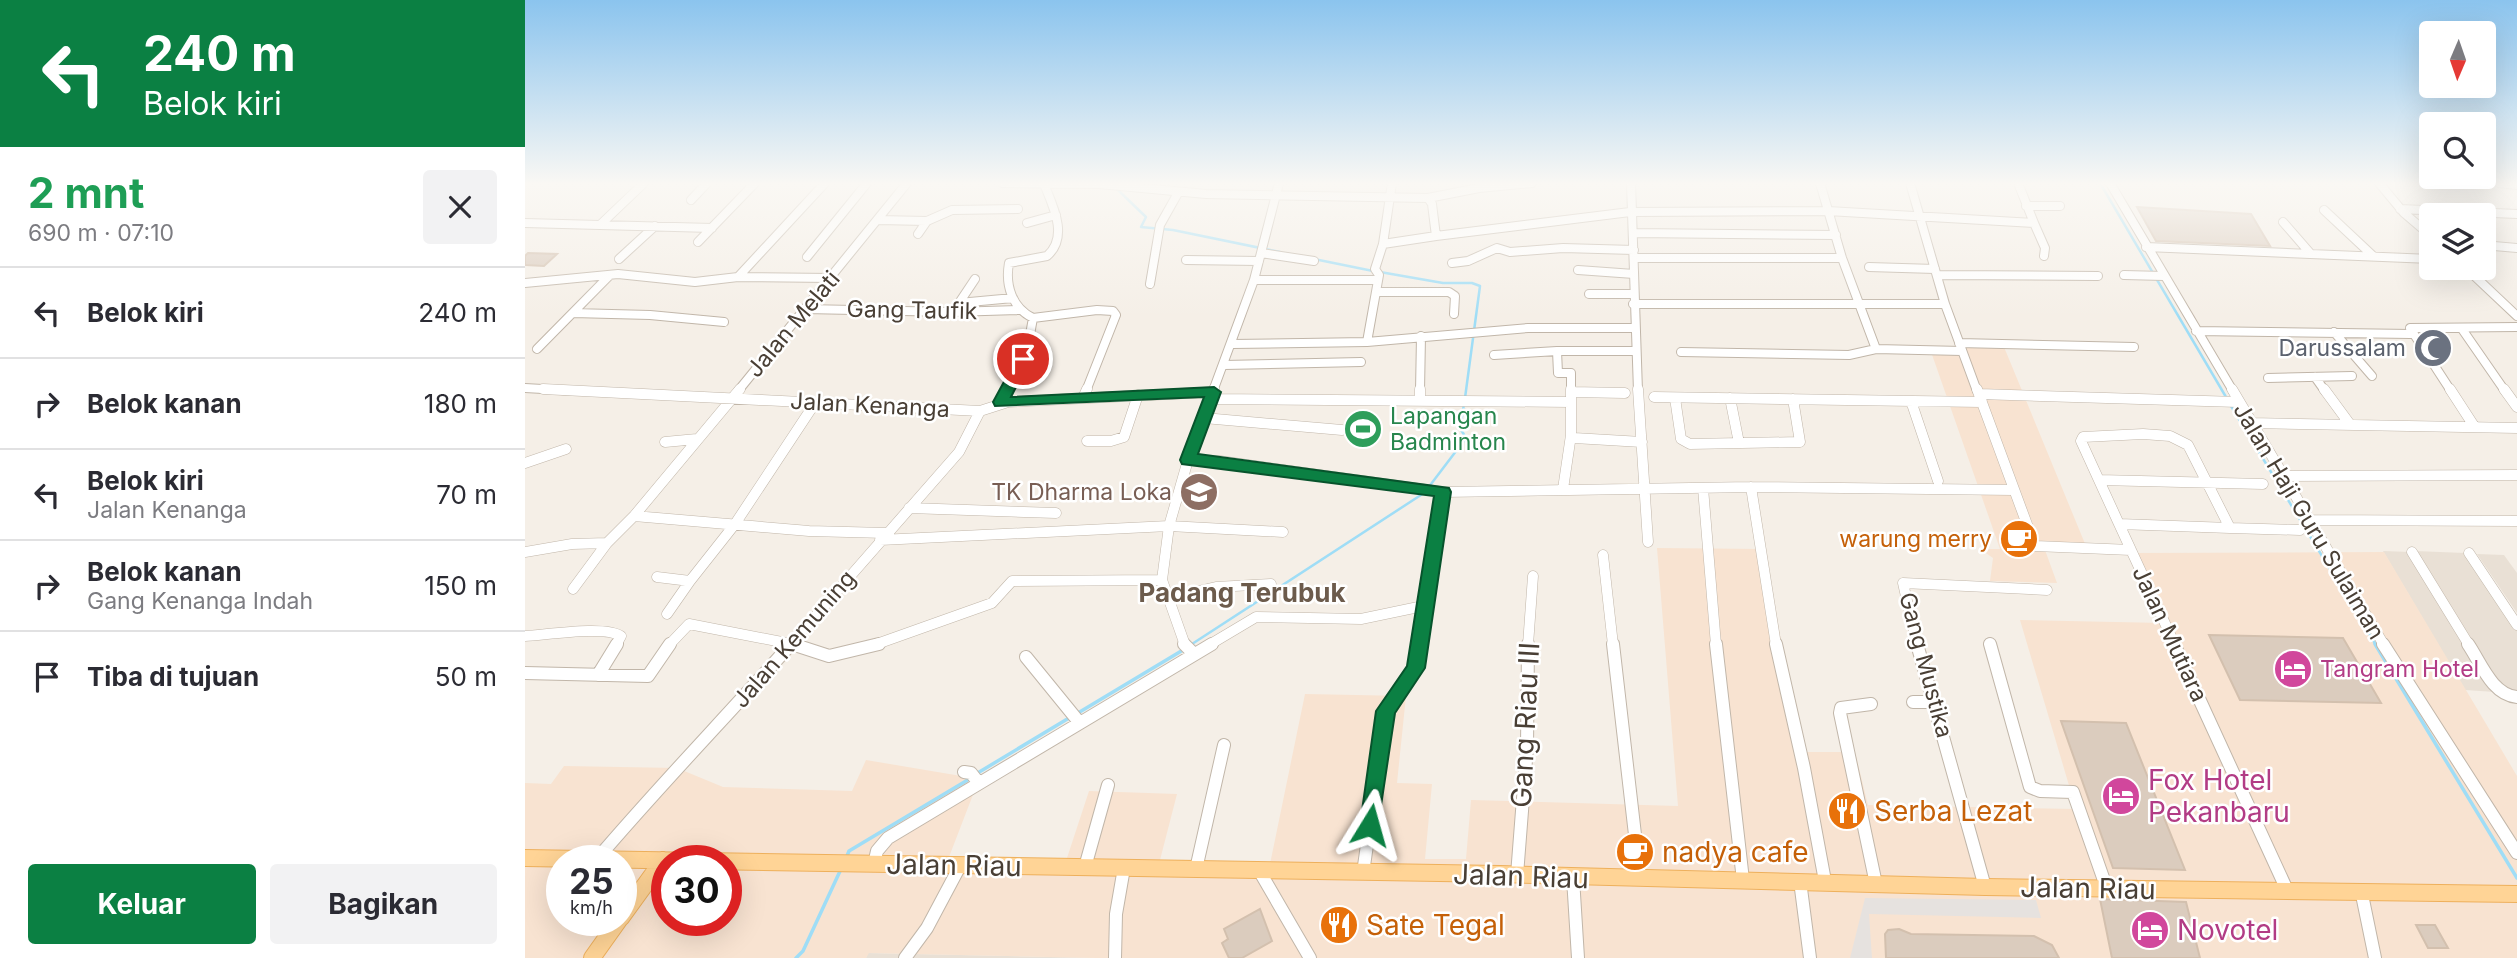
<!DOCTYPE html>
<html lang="id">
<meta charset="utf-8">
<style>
:root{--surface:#fff;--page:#f2f2f3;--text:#2b2b33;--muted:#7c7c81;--line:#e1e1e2;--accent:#0b8043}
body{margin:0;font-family:Inter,sans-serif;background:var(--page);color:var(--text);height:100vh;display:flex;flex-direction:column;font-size:26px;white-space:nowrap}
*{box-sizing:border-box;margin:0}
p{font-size:23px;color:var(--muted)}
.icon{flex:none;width:38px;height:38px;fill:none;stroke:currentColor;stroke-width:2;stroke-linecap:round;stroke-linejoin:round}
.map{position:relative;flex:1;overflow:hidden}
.details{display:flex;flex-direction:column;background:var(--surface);width:525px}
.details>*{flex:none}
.banner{background:#0b8043;color:#fff;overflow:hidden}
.needle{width:46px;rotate:182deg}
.buttons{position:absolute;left:1894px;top:21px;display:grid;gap:14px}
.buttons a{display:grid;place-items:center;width:77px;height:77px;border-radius:7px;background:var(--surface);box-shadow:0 7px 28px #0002;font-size:35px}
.speed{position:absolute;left:21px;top:845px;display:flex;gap:14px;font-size:35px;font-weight:700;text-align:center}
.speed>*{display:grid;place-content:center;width:91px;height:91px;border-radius:50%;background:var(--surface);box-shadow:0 7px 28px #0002;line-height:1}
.speed small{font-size:18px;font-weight:400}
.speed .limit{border:10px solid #d22;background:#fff;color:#111}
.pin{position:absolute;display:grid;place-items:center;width:60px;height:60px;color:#fff;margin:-30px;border:4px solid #fff;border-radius:50%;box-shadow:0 2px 7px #0007}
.me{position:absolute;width:77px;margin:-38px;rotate:8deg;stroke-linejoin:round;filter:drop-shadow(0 0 5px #0008)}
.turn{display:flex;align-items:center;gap:24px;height:147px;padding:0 28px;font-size:32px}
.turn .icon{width:91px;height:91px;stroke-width:2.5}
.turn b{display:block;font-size:49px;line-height:60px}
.round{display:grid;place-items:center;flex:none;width:74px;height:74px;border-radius:7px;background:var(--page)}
.head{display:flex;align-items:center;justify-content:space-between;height:119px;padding:0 28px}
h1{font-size:42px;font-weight:700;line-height:52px;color:#1e9e55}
.action{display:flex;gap:14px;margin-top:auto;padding:14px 28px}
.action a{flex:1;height:80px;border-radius:7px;background:var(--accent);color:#fff;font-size:28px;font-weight:700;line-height:80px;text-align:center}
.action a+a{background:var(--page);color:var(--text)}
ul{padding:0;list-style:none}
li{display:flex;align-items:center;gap:21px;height:91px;padding:0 28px;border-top:2px solid var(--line)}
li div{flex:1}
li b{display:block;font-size:26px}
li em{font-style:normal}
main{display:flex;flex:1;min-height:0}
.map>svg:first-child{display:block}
.residential{fill:#e9e0d5}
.commercial{fill:#f8e3d1;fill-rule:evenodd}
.parking{fill:#e6e2df}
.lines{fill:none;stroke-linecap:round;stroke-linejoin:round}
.stream-far1{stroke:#9fddf6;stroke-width:2.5}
.stream{stroke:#9fddf6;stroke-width:3.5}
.building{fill:#dbccbe;stroke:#d3c0ae;stroke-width:2}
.minor-far2-casing{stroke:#c1b6a9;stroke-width:10}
.minor-far1-casing{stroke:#c1b6a9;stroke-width:11}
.minor-casing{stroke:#c1b6a9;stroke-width:14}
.major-casing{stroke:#eeb05c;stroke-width:18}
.minor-far2{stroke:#fff;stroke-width:8}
.minor-far1{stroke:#fff;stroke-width:10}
.minor{stroke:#fff;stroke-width:12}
.major{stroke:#ffd496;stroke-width:16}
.route{fill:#0b8043;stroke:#07532c;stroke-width:2}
.labels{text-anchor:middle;stroke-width:5;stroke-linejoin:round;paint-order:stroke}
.street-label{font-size:23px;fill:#493f35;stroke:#fff}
.worship-label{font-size:23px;fill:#5b616d;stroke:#fff;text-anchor:end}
.leisure-label{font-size:23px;fill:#27864d;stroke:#fff;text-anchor:start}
.education-label{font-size:23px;fill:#785e54;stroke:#fff;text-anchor:end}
.food-label{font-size:23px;fill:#c56008;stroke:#fff;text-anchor:end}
.hotel-label{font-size:23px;fill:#b23c85;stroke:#fff;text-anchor:start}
.quarter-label{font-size:26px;font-weight:bold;fill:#6c5b4c;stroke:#fff}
.near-street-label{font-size:28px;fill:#493f35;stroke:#fff}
.near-hotel-label{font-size:28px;fill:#b23c85;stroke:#fff;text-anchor:start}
.near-food-label{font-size:28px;fill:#c56008;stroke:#fff;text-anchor:start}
</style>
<main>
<section class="details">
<div class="banner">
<div class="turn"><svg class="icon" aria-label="left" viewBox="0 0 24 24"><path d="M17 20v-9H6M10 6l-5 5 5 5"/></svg><div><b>240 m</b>Belok kiri</div></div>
</div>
<div class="head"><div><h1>2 mnt</h1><p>690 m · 07:10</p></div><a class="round"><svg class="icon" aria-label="close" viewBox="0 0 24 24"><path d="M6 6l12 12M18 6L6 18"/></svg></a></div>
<ul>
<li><svg class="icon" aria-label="left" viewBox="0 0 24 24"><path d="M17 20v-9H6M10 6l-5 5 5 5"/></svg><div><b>Belok kiri</b></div><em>240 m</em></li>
<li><svg class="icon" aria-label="right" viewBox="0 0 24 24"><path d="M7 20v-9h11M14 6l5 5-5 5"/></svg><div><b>Belok kanan</b></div><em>180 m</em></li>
<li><svg class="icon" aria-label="left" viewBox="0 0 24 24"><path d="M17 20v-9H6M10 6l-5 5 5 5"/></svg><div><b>Belok kiri</b><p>Jalan Kenanga</p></div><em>70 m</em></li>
<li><svg class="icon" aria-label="right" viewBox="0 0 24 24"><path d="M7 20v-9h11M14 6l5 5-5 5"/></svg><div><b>Belok kanan</b><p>Gang Kenanga Indah</p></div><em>150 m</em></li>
<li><svg class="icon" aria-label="arrive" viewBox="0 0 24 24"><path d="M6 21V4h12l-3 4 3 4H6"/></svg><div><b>Tiba di tujuan</b></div><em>50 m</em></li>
</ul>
<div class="action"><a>Keluar</a><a>Bagikan</a></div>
</section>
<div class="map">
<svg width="1992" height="958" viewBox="0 0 1992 958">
<rect width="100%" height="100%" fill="#f5efe7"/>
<!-- residential -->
<path class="residential" d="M1858 551 1885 552 1970 692 1940 690Z
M1890 551 1940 553 1992 630V691H1978Z
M1952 554 1979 555 1992 573V613Z
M343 953 571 958H341Z"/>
<!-- commercial -->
<path class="commercial" d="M1404 346 1479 347 1563 551 1520 550 1532 583 1465 581 1468 558 1455 549H1475Z
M1132 548 1238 549 1278 752H1330L1343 805 1551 809 1495 620 1638 623 1607 553 1859 552 1992 776V958H571L344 953 341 958H0V783L26 784 39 766 152 768 198 787 327 791 341 760 454 779 424 857 541 861 564 791 652 794 635 860 745 864 780 694 881 696 872 783 907 784 900 859H941L946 800 1153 806ZM37 861H96V920H37ZM142 861H201V920H142Z"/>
<!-- parking -->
<path class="parking" d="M1340 898 1511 900 1516 918 1344 914 1347 958H1325Z"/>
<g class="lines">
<!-- stream-far1 -->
<path class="stream-far1" d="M1575 183 1701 397
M593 190 621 217 616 227 648 230 755 252
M789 259 848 271
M855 272 918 283H947L955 286 940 398
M1706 406 1851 645
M903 488 941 438 935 428 939 404
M667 644 899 493"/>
<!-- stream -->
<path class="stream" d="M1850 644 1992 878
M553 713 658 650
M451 774 544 718
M322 856 324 851 446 778
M271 958 278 951 316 869"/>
</g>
<!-- building -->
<path class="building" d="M1612 207 1726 214 1745 246 1631 241Z
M3 253 32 254 19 266 0 265V256Z
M1684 635 1818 638 1856 703 1715 700Z
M1536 721 1601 723 1660 870 1588 868Z
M1575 899 1661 902 1675 958H1587Z
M735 909 747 941 717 958H704L697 943 703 939 699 929Z
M1891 925H1910L1923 948H1903Z
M1374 929 1386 934 1509 936 1527 945 1534 958H1361L1360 934 1363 930Z"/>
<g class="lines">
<defs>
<path id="minor-far2" d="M477 183 574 184 681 194 903 198 907 204 911 236 1105 212 1303 211 1509 223 1493 183
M1106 183 1113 391
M1385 183 1420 304
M1585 183 1708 391
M1854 183 1879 213 1906 236
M1974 183 1992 185
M903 198 954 188 1007 183
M166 200 182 183
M1501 206H1535
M1875 209 1992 214
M1799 210 1848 256
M353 220 402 221 393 234
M402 221 427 210 493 209
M1758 222 1785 253
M0 223 187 228
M502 223 531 215
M1509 223 1520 248 1519 256
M76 224 119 183
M1109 233 1311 235
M173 242 230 183
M858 244 911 236
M1958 245 1992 248
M1621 247 1906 259
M736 253 789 261
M282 257 342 183
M1109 258H1317
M94 259 130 226
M661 260 734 261
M927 263 943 261 972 248 985 252 1038 248 1109 250
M1344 267 1410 269
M1941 268 1992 316
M1053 270 1109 274
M1412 275 1573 276
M1599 275 1639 276
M213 277 307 278
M729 280H853
M0 283 93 274 170 282 213 277 300 183
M625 284 635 225 653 193
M852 292H924L930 296 929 314
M1064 294H1109
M434 303 488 298
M1108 304H1420L1452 391
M432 306 450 279
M280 309 427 312 495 310
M48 313 125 315 199 322
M508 318 572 310 588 311 591 315 561 391
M1937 329 1980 391
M1671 331 1886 334
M1809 332 1847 376
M842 342 854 275 850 269 858 244 867 183
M1434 343 1609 347
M707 344 842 342 1003 328H1109
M12 349 85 275
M1351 349 1437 351
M1032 351H1110
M1156 352 1324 355 1351 349 1317 258 1295 183
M969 355 1032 351 1033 373H1046V391
M699 365 836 362
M1790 377 1800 391
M1743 378 1827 376
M0 388 53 391
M213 391 382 183
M482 391 502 351 508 318C487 308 480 285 484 263L522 256C544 237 528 206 519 184
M688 391 729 280 754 183
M895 391 896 336
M1926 391 1885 328 1992 327"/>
<path id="minor-far1" d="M18 389 455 411 483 402 689 392
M1046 389V402
M1113 389 1123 542
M1452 389 1510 546 1606 550
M1707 389 1859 645
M1799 389 1824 423
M1925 389 1949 426
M1979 389 1992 407
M1046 392 1100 393
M1454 394 1713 402
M1129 397 1457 402
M558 398 562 389
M1150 398 1156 439 1165 444 1275 442 1268 399
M1205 398 1214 443
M686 399 1046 402V435L1049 438 1117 442
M895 400V389
M1386 401 1413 481
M475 403 483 389
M679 418 817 430
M1725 423 1992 428
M1618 434 1645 436 1663 445 1705 528 1594 524 1556 441 1558 437Z
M562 441H586L599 437 613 395
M140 442 172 439
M663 460 695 461 918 492 1226 487 1489 490
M0 463 41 449
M1758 476 1992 475
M1574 480 1738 484
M1226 487 1251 645
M1178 488 1191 645
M1038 489 1046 435
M384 508 531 513
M109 516 284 531 361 533
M1783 520 1992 521
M1594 524 1650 645
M1705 528 1775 530
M355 540 644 526 758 532
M0 552 47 544 82 543 109 516 215 389
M1887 552 1944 645
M1944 553 1992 625
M1078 555 1088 645
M132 577 165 581 210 524 290 403
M48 589 82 543
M643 598 691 587 746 584
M142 614 165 581
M0 636C21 635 80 625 96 636L91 645
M144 645 164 624 272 645
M265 645 434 452 455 411
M349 645 467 603 487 581 637 580
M660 645 637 580 644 526 663 460 689 389
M684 645 731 617 836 619 903 605
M894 645 918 492
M1003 645 1008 576
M1392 645 1378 583 1522 590"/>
<path id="minor" d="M267 644 304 656 354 644
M659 644 668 653
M1088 644 1115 878
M1191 644 1218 880
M1251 644 1279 768 1300 881
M1392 644 1460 887
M1465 644 1505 787 1515 791 1548 792 1582 889
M1649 644 1762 890
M1858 644 1992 853
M1943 644C1956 663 1967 695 1992 697
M501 657 554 722
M0 673 123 676 145 644
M73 675 92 644
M1388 702H1410
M1346 704 1316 708 1315 713 1351 884
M439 772 446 773 453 782
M72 859C135 785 202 716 266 644
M349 864 352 851 363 838 687 644
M560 867 583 785
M671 869 699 745
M735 872 785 958
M838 873 861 711 891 668 895 644
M992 875 1002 747 1003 644
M1048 878 1053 958
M1275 881 1285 958
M1836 890 1850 958
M380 958 402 928 435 866
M590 958 591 914 599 868"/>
<path id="major" d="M0 858 975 874 1460 887 1992 894
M96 918 138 860
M67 958 94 920"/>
</defs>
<!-- minor-far2 casing -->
<use href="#minor-far2" class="minor-far2-casing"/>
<!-- minor-far1 casing -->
<use href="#minor-far1" class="minor-far1-casing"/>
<!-- minor casing -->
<use href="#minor" class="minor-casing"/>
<!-- major casing -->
<use href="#major" class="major-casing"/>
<!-- minor-far2 -->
<use href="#minor-far2" class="minor-far2"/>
<!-- minor-far1 -->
<use href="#minor-far1" class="minor-far1"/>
<!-- minor -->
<use href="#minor" class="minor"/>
<!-- major -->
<use href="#major" class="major"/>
</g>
<!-- sky -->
<linearGradient id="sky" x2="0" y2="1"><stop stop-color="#8bc4ee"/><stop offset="0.58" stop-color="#faf8f4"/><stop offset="1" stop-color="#faf8f4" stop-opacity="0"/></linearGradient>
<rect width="1992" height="317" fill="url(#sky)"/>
<!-- route -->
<path class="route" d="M498 355 505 359 486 397 689 387 696 392 673 454 924 488 926 492 900 668 870 713 852 832 845 835 838 832 835 825 851 711 882 666 909 496 657 464 655 460 679 397 470 406 468 402 493 356Z"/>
<!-- icons -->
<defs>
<symbol id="mosque-disc" viewBox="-11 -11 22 22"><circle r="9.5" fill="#6b7280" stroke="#fff"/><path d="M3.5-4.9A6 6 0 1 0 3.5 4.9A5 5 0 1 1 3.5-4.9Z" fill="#fff"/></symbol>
<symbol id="stadium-disc" viewBox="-11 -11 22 22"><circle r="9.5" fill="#2e9e5b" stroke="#fff"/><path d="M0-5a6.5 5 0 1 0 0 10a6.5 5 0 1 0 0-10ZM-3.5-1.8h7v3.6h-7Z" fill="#fff"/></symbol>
<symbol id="school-disc" viewBox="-11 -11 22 22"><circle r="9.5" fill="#8d6e63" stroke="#fff"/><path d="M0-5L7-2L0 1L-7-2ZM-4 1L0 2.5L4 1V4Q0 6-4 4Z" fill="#fff"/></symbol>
<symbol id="cafe-disc" viewBox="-11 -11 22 22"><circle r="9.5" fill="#e8710a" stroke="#fff"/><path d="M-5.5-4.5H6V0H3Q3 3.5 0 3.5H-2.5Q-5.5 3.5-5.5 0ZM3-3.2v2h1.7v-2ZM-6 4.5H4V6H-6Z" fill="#fff"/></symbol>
<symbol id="hotel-disc" viewBox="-11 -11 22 22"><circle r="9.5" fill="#d1479c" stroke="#fff"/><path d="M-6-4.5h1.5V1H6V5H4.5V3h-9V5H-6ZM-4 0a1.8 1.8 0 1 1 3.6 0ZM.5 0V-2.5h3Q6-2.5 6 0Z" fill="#fff"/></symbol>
<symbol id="restaurant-disc" viewBox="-11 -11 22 22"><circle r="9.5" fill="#e8710a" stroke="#fff"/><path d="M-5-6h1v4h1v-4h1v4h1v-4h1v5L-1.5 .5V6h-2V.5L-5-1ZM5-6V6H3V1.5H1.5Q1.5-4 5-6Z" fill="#fff"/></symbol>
</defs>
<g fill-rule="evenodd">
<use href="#mosque-disc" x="1886" y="326" width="44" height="44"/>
<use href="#stadium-disc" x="816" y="407" width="44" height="44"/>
<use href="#school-disc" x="652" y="470" width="44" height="44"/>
<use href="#cafe-disc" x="1472" y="517" width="44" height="44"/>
<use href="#hotel-disc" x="1746" y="647" width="44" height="44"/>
<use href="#hotel-disc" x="1574" y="774" width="44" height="44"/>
<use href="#restaurant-disc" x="1300" y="789" width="44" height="44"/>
<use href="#cafe-disc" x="1088" y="830" width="44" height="44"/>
<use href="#restaurant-disc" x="792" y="903" width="44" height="44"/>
<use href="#hotel-disc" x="1603" y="908" width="44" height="44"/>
</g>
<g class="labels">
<!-- street labels -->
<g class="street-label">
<text transform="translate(387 310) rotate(1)" y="8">Gang Taufik</text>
<text transform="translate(268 324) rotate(-50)" y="8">Jalan Melati</text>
<text transform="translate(345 405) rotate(3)" y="8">Jalan Kenanga</text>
<text transform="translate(1784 521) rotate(59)" y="8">Jalan Haji Guru Sulaiman</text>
<text transform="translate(1645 634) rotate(65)" y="8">Jalan Mutiara</text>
<text transform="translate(269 639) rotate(-49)" y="8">Jalan Kemuning</text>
<text transform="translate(1401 665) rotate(75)" y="8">Gang Mustika</text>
</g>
<!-- worship labels -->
<g class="worship-label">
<text x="1881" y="356">Darussalam</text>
</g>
<!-- leisure labels -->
<g class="leisure-label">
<text x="865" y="424">Lapangan<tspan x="865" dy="26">Badminton</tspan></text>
</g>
<!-- education labels -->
<g class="education-label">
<text x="647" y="500">TK Dharma Loka</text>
</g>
<!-- food labels -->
<g class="food-label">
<text x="1467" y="547">warung merry</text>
</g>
<!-- hotel labels -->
<g class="hotel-label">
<text x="1795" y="677">Tangram Hotel</text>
</g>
<!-- quarter labels -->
<g class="quarter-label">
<text x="717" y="602">Padang Terubuk</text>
</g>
<!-- near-street labels -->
<g class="near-street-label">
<text transform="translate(1000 725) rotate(-87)" y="10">Gang Riau III</text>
<text transform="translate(429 865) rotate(1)" y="10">Jalan Riau</text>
<text transform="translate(996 876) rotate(2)" y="10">Jalan Riau</text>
<text transform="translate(1563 888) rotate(1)" y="10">Jalan Riau</text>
</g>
<!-- near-hotel labels -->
<g class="near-hotel-label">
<text x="1623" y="790">Fox Hotel<tspan x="1623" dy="32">Pekanbaru</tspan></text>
<text x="1652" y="940">Novotel</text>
</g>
<!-- near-food labels -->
<g class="near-food-label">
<text x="1349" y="821">Serba Lezat</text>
<text x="1137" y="862">nadya cafe</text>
<text x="841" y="935">Sate Tegal</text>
</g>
</g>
</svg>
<div class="buttons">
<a><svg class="needle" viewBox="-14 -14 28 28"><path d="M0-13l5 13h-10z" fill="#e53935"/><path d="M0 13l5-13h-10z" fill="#7c7c81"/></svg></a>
<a><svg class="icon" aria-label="search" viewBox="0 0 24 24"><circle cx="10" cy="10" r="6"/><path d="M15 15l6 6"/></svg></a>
<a><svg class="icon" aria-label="layers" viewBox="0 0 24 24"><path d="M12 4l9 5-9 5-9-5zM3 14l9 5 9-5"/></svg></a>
</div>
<div class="speed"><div>25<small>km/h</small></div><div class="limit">30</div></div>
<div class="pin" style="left:498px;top:359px;background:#d93025"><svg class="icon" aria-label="arrive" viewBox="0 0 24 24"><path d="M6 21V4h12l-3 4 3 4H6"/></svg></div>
<svg class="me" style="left:845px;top:825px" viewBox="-20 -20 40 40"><path d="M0-17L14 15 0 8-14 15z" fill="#0b8043" stroke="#fff" stroke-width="4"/></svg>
</div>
</main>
